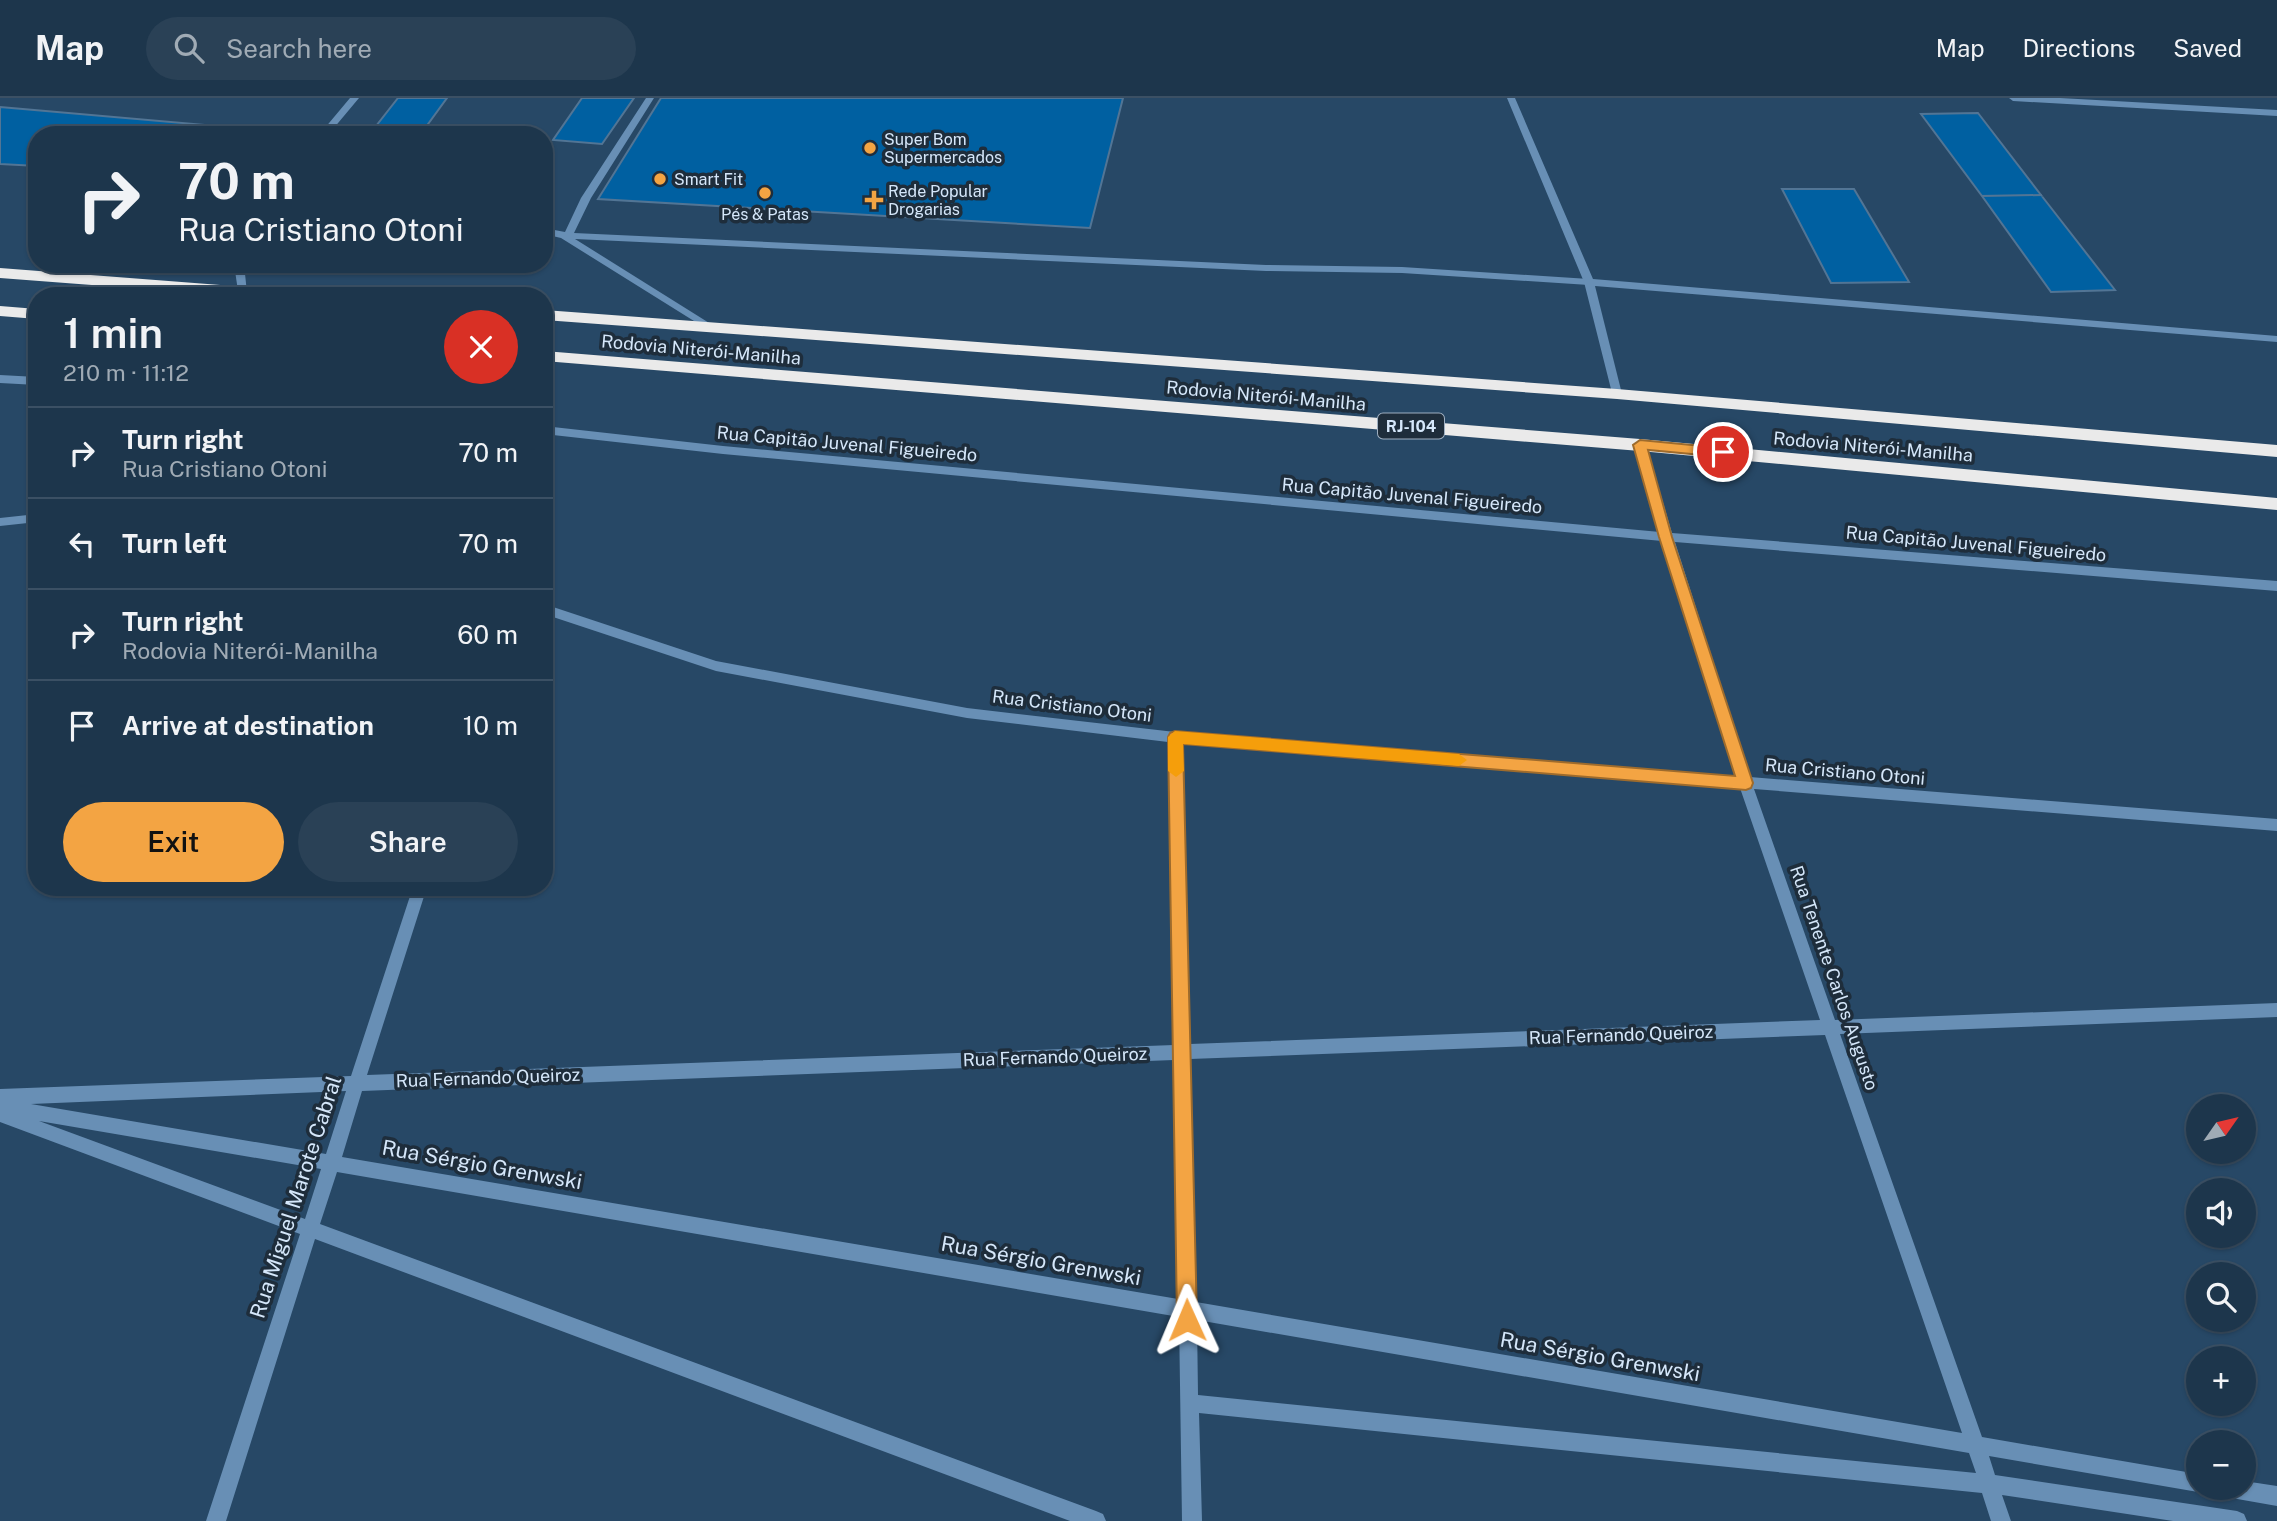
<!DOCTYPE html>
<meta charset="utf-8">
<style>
:root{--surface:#1d364c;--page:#2a4156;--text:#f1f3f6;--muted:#a0abb5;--line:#3b5064;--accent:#f3a443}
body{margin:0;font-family:"Public Sans",sans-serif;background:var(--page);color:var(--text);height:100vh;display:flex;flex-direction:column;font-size:26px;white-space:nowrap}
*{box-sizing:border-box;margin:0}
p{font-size:23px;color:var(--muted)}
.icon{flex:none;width:38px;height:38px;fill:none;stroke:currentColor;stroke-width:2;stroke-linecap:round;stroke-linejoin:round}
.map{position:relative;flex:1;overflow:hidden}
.details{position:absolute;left:28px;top:189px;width:525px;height:609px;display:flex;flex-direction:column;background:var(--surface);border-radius:28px;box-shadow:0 2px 5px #0004,0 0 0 2px var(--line)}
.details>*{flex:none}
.guide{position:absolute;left:28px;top:28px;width:525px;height:147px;border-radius:28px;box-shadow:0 2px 5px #0004,0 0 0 2px var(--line);background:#1d364c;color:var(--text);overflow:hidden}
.needle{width:46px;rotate:56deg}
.controls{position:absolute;left:2186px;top:996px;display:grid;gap:14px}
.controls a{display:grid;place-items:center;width:70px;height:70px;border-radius:50%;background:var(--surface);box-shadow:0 2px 5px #0004,0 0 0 2px var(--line);font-size:35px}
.pin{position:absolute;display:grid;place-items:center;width:60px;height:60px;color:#fff;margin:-30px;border:4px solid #fff;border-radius:50%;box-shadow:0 2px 7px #0007}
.me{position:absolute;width:77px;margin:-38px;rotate:359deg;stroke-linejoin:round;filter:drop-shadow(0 0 5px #0008)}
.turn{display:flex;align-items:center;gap:24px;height:147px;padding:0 35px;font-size:32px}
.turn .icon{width:91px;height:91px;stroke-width:2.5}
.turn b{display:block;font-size:49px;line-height:60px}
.round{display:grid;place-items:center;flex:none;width:74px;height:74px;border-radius:37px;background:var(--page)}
.head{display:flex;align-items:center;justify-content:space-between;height:119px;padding:0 35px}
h1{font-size:42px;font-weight:600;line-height:52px}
.primary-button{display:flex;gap:14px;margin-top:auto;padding:14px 35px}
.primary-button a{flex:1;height:80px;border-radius:42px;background:var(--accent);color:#111;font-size:28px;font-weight:600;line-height:80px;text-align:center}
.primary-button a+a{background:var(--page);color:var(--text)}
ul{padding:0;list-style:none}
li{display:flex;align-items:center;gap:21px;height:91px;padding:0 35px;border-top:2px solid var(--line)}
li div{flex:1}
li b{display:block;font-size:26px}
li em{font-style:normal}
header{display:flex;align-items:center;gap:42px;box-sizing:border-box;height:98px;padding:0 35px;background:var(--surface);border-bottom:2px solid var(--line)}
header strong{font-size:33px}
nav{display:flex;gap:38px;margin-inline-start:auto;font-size:24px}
.search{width:490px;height:63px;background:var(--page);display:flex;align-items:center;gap:18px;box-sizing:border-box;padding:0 24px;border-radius:38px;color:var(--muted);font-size:26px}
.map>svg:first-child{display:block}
.building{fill:#0060a1;stroke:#527595;stroke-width:2}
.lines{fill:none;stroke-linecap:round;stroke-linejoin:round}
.lane{fill:#688fb5;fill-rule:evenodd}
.street{fill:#688fb5;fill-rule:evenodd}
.highway{fill:#eaeaea;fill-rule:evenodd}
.route{fill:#f3a443;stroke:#9e6b2c;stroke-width:2}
.slow{fill:#f59e0b}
.poi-dot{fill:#f3a443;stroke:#1e2d3b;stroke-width:2.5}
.labels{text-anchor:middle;stroke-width:7;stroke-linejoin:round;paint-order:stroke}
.far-poi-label{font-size:16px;fill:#d5e7fa;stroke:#1e2d3b;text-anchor:start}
.shield{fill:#1e2d3b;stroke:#9eafc1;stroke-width:2}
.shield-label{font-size:16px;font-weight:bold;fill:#d5e7fa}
.street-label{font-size:18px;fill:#d5e7fa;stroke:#1e2d3b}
.near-street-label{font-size:21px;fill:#d5e7fa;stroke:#1e2d3b}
</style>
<header>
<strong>Map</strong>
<div class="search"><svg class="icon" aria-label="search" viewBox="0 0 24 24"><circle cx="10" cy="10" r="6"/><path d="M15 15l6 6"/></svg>Search here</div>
<nav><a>Map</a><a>Directions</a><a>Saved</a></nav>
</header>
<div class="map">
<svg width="2277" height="1423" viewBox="0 0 2277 1423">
<rect width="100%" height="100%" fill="#274866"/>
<!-- building -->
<path class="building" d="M398 0H447L420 37H369Z
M582 0H634L602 46 553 42Z
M661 0H1123L1090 130 598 101Z
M0 9 217 28 209 37H37V68L0 66Z
M1978 15 2041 97 1982 98 1921 16Z
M1782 91H1854L1909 184 1831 185Z
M2041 97 2115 192 2051 194 1982 98Z"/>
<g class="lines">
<!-- lane -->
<path class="lane" d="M646 0H654L591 100 574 135 1266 167 1402 169 1589 181 1594 184 1589 187 1402 175 1266 173 575 141 714 228V232L710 233 561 140 544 136V130L565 134 581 100Z"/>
<!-- street -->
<path class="street" d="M350 0H359L328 37H319Z
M1507 0H1515L1593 181 2277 238V244L1595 188 1622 296 1617 300 1613 299 1584 184Z
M2009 0H2060L2277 12V18L2013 3Z
M109 166H128L64 183 59 180Z
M234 166H244L247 195 243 196 238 193Z
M0 277 37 279V287L0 285Z
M544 328 723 348 1660 434 1634 347 1640 343 1646 347 1672 435 2277 483V493L1675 444 1750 679 2277 721V733L1754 691 1835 922 2277 905V919L1840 936 1982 1339 2198 1376V1390H2206L2198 1394 1989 1358 1995 1377 2237 1413 2244 1416 2247 1423H2173L2002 1397 2011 1423H1991L1982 1395 1199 1315 1202 1423H1182L1179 1219 337 1074 320 1126 1096 1413 1103 1416 1106 1423H1070L315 1141 226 1423H206L300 1136 0 1024V991L351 978 413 789H427L367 977 1174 947 1168 644 967 620 716 573 544 516V506L716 563 967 610 1175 634 1736 678 1662 443 723 356 544 336ZM1182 645 1740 690 1820 922 1190 946ZM1825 937 1962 1335 1196 1204 1190 961ZM1174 962 1178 1201 342 1059 362 993ZM346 993 326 1056 31 1006ZM39 1023 321 1071 305 1121ZM1197 1222 1969 1355 1976 1375 1198 1297Z
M37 416V424L0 428V420Z
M2244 1383 2277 1388V1408L2226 1399 2219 1397 2217 1390H2244Z"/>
<!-- highway -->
<path class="highway" d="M0 170 300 193 308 198H236L0 180Z
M0 208 37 211V221L0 218Z
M544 212 1617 291 2277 347V359L1617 301 544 222Z
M544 253 1640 341 2277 400V412L1640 353 544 263Z"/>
</g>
<!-- route -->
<path class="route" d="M1640 342 1723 350 1729 354 1723 359 1648 352 1672 439 1753 685 1751 690 1746 692 1183 646 1197 1222 1194 1229 1187 1232 1180 1229 1177 1222 1168 639 1170 635 1175 633 1735 678 1659 439 1633 347Z"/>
<!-- slow -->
<path class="slow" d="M1175 633 1459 656 1467 662 1459 668 1183 646 1184 673 1176 679 1168 673V639Z"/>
<!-- markers -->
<g class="poi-dot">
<circle cx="870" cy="50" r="7"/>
<circle cx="660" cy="81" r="7"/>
<circle cx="765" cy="95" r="7"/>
<path d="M870.5 91.5h7v7h7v7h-7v7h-7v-7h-7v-7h7z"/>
</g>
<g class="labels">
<!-- far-poi labels -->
<g class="far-poi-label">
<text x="884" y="47">Super Bom<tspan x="884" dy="18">Supermercados</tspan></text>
<text x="674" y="87">Smart Fit</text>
<text x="888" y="99">Rede Popular<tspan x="888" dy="18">Drogarias</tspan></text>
<text x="765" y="122" text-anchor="middle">Pés &amp; Patas</text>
</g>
<!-- shield labels -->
<rect class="shield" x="1378" y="315.5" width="66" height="25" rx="5"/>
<g class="shield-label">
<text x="1411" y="334">RJ-104</text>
</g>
<!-- street labels -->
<g class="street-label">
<text transform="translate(701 252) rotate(5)" y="6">Rodovia Niterói-Manilha</text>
<text transform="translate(1266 298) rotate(5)" y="6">Rodovia Niterói-Manilha</text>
<text transform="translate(847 346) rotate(5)" y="6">Rua Capitão Juvenal Figueiredo</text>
<text transform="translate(1873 349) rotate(5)" y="6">Rodovia Niterói-Manilha</text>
<text transform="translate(1412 398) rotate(5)" y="6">Rua Capitão Juvenal Figueiredo</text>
<text transform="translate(1976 446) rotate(5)" y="6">Rua Capitão Juvenal Figueiredo</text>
<text transform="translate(1072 608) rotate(7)" y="6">Rua Cristiano Otoni</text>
<text transform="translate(1845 674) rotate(5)" y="6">Rua Cristiano Otoni</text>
<text transform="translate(1834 880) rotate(71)" y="6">Rua Tenente Carlos Augusto</text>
<text transform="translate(1621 937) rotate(-2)" y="6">Rua Fernando Queiroz</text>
<text transform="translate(1055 959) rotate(-2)" y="6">Rua Fernando Queiroz</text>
<text transform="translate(488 980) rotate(-2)" y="6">Rua Fernando Queiroz</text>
</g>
<!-- near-street labels -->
<g class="near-street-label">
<text transform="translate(482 1067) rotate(10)" y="7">Rua Sérgio Grenwski</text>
<text transform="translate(296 1099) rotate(-72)" y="7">Rua Miguel Marote Cabral</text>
<text transform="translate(1041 1163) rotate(10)" y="7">Rua Sérgio Grenwski</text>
<text transform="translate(1600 1259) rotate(10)" y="7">Rua Sérgio Grenwski</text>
</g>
</g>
</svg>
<div class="controls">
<a><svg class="needle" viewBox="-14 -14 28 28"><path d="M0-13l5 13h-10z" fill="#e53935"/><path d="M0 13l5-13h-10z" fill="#a0abb5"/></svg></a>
<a><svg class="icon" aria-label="sound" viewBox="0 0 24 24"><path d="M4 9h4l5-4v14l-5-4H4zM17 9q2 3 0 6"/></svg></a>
<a><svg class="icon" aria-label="search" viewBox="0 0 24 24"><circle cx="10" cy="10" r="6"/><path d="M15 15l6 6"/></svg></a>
<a>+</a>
<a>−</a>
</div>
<div class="pin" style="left:1723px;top:354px;background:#d93025"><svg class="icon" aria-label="arrive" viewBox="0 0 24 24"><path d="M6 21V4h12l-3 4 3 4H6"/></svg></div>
<svg class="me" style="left:1187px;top:1222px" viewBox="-20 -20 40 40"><path d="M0-17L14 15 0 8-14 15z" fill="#f3a443" stroke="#fff" stroke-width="4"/></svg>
<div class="guide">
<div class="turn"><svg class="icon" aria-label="right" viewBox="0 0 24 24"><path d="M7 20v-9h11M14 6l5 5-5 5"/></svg><div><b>70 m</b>Rua Cristiano Otoni</div></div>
</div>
<section class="details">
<div class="head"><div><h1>1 min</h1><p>210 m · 11:12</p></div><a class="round" style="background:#d93025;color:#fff"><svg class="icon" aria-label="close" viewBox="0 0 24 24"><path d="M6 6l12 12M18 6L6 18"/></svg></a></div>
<ul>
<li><svg class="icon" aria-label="right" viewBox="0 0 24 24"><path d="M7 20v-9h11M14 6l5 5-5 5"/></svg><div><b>Turn right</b><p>Rua Cristiano Otoni</p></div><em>70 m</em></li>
<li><svg class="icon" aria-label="left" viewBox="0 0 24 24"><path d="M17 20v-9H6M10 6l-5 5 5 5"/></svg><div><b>Turn left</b></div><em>70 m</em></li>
<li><svg class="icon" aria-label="right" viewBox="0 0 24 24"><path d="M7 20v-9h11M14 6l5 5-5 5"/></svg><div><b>Turn right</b><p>Rodovia Niterói-Manilha</p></div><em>60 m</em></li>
<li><svg class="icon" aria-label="arrive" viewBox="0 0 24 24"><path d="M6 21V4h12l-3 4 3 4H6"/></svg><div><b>Arrive at destination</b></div><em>10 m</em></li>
</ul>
<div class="primary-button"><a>Exit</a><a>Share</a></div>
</section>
</div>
